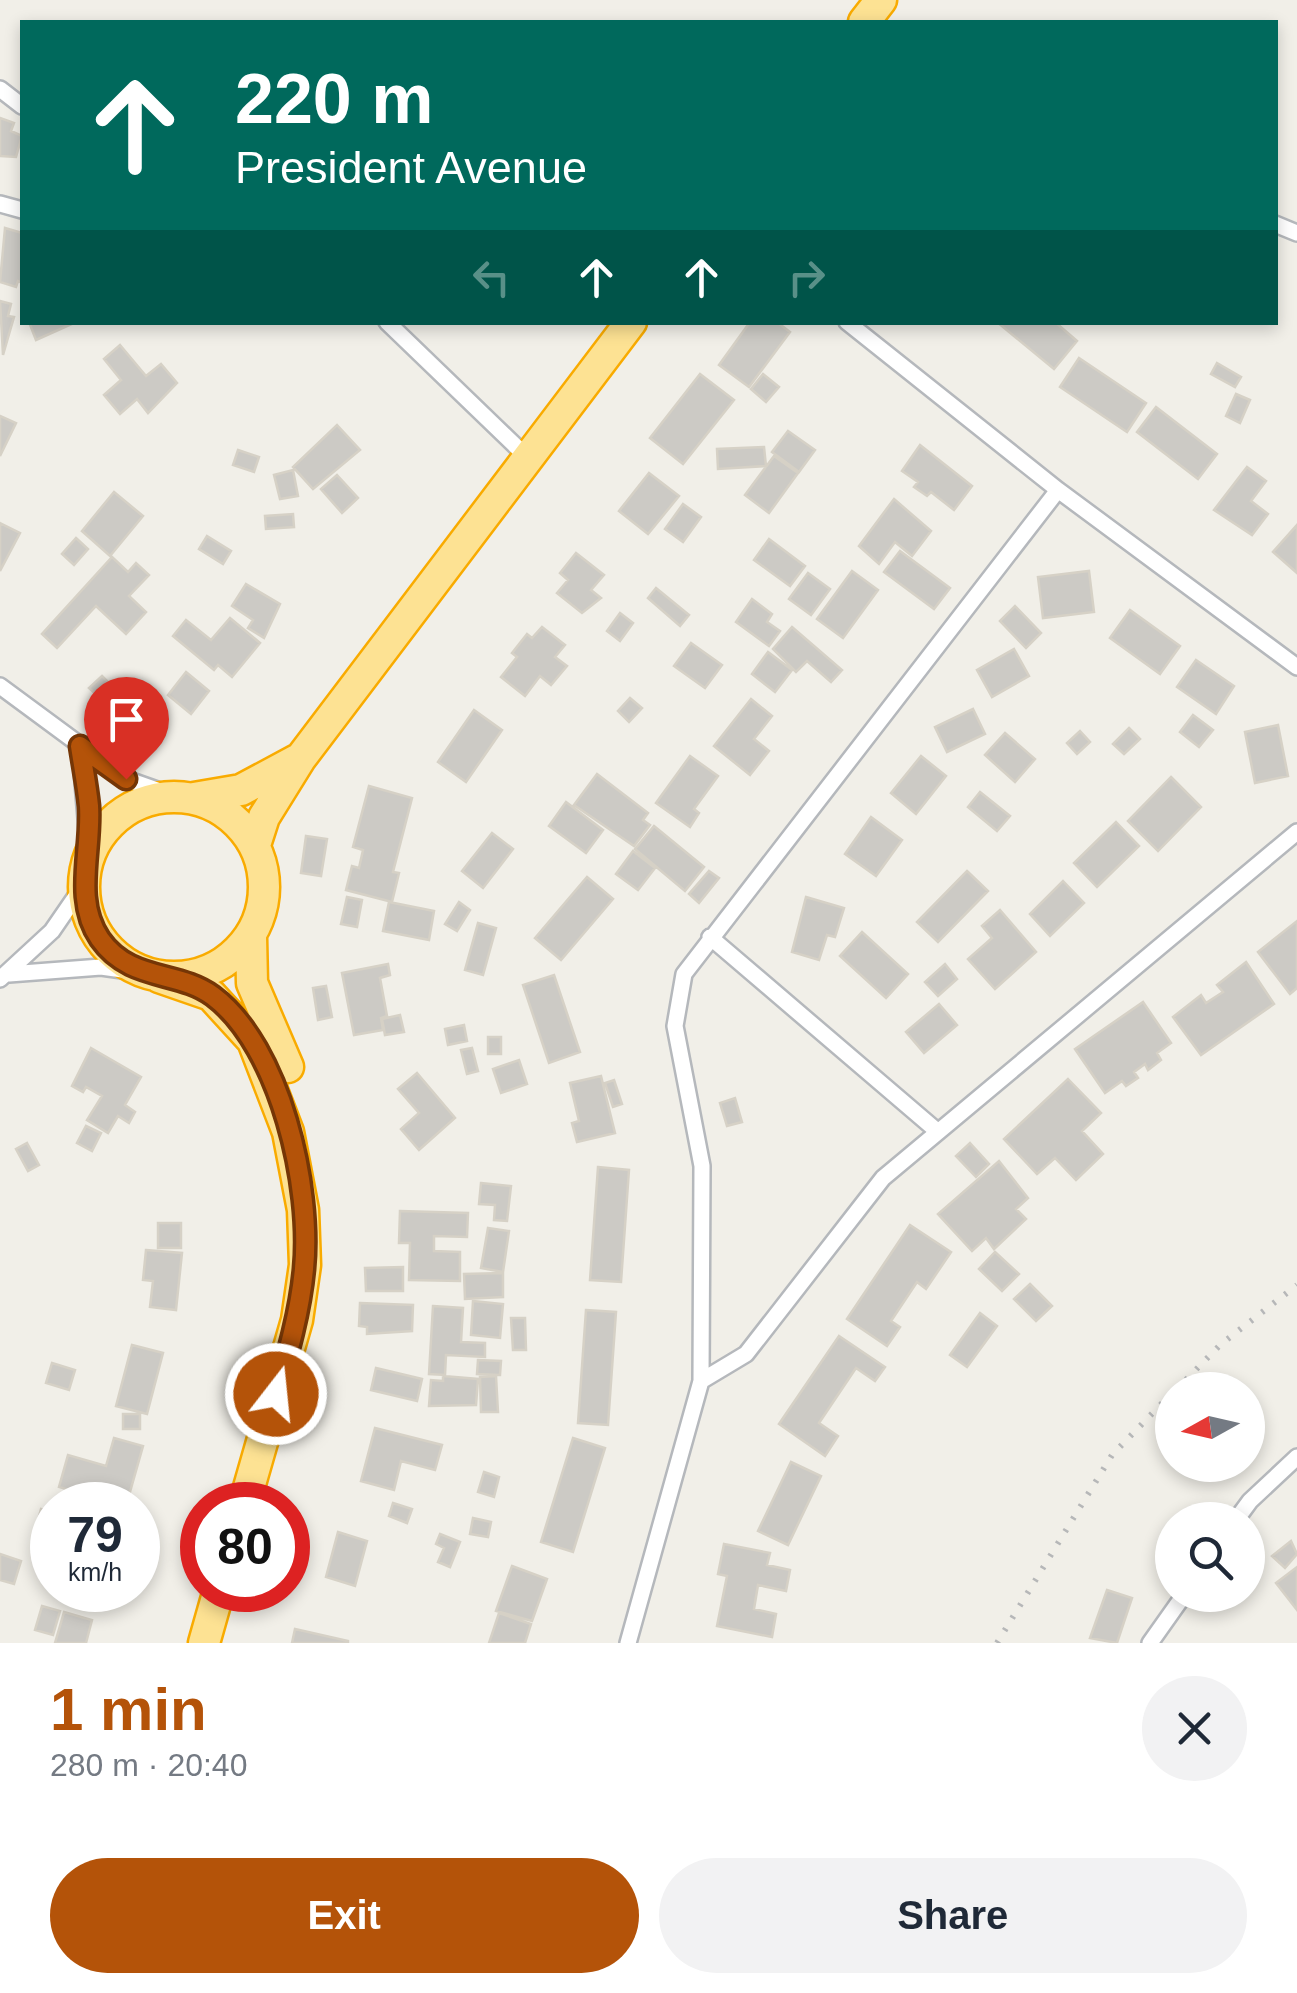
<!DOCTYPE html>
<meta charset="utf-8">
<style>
:root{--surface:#fff;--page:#f2f2f3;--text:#1f2937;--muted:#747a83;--accent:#b45309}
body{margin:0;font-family:Helvetica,sans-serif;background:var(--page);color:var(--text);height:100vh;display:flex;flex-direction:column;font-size:38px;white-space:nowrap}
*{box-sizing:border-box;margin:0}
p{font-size:32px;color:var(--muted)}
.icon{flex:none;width:55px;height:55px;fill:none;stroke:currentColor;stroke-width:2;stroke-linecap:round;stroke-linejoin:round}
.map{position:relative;height:1643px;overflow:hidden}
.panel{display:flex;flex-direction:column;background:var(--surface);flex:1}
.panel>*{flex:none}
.top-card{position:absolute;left:20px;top:20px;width:1258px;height:305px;border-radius:0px;box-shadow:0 5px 15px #0003;background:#00695c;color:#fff;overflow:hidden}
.needle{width:65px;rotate:262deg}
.tools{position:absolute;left:1155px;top:1372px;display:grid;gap:20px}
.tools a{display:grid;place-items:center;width:110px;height:110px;border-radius:50%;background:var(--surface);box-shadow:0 5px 15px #0003;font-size:50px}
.speed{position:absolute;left:30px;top:1482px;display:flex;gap:20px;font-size:50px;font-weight:700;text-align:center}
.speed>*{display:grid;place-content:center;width:130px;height:130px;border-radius:50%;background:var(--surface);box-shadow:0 5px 15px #0003;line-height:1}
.speed small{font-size:25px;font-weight:400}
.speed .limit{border:15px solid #d22;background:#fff;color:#111}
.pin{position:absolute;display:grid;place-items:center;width:85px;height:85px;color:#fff;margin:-102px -42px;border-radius:50% 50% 50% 0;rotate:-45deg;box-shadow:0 0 10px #0007}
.pin .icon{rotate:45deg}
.me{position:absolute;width:110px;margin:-55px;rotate:16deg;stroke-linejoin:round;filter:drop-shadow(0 0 8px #0008)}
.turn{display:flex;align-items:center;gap:35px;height:210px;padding:0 50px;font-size:45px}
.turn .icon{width:130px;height:130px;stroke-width:2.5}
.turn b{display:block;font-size:70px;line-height:85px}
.lanes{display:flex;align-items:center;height:95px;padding:0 50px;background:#0003;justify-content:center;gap:50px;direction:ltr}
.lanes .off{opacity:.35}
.round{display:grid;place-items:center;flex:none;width:105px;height:105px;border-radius:52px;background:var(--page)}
.head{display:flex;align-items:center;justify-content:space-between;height:170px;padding:0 50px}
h1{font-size:60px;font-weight:800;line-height:75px;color:var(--accent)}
.cta{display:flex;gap:20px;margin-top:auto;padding:20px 50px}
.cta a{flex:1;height:115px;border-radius:60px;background:var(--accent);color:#fff;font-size:40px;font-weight:800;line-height:115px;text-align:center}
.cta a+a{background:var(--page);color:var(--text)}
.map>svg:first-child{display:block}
.building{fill:#cccac5;stroke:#d6d1c6;stroke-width:2.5}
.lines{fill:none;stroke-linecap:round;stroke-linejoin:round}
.street-casing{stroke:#b5b8bc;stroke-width:20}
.highway-casing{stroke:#f9ab00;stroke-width:35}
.street{stroke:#fff;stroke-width:15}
.highway{stroke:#fde293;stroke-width:30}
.rail{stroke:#b6b7b8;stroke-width:6;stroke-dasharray:2.5 12;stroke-linecap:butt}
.route-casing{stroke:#753606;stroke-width:25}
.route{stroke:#b45309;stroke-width:18}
</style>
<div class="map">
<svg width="1297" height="1643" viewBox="0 0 1297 1643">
<rect width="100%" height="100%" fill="#f1efe8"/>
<!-- building -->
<path class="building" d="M0 118 14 123 11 131 22 136 16 157 0 156Z
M5 228 22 233V283L18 281 16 287 0 282Z
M0 301 11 304 8 316 14 317 3 355Z
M29 322H76L36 340Z
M750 322H777L790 332 749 387 719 365Z
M997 322H1055L1077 341 1054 369Z
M120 345 146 376 161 364 177 383 148 413 137 399 120 414 104 395 121 380 104 359Z
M1079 358 1146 403 1127 432 1060 387Z
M1217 363 1241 377 1235 387 1211 374Z
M700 374 734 400 683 464 650 438Z
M763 374 779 387 766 402 751 389Z
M1236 394 1250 400 1240 423 1226 416Z
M1156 407 1217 454 1198 479 1137 432Z
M0 416 16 423 0 456Z
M337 425 360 450 313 489 293 467Z
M788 431 815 450 799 472 772 452Z
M920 445 972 486 954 510 931 492 927 496 914 487 918 482 902 471Z
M764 447 766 466 718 469 717 449Z
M238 450 259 457 254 472 233 465Z
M774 456 798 473 769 513 745 495Z
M1247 467 1266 481 1251 501 1268 514 1252 535 1214 510Z
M293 470 298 496 280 499 274 475Z
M649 473 679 496 648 534 619 511Z
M337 475 358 498 342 513 321 489Z
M114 492 143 516 110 556 82 531Z
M894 499 931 531 912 556 895 542 879 564 859 546Z
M683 504 701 517 683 542 665 529Z
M293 514 294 527 266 529 265 516Z
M0 523 20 533 0 571Z
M1297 525V573L1273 552Z
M207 536 231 551 223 564 199 549Z
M76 538 88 549 74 565 62 554Z
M769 539 805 566 790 586 754 560Z
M900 551 950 588 934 609 884 572Z
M576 553 604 575 591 590 601 598 582 613 557 593 568 580 560 573Z
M112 557 128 572 136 563 149 575 129 596 146 612 126 634 96 606 57 648 42 634Z
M852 571 878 590 843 638 817 619Z
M1089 571 1094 612 1043 618 1038 577Z
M808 573 830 589 811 615 789 599Z
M246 584 280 604 264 638 248 628 253 620 232 606Z
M656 588 689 615 680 626 648 598Z
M752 599 772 614 767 622 780 631 769 646 736 622Z
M1015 606 1041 633 1026 648 1000 621Z
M1130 610 1180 646 1160 674 1110 638Z
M620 613 633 623 620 641 607 631Z
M230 618 260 643 232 677 218 665 214 670 173 636 186 620 211 640Z
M542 627 565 645 555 657 567 666 551 685 540 676 525 696 501 677 517 657 512 653 527 634 532 638Z
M792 627 842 670 831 682 807 661 796 672 773 649Z
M691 643 722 665 705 688 674 666Z
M1014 649 1029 676 992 697 977 670Z
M768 652 792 670 775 692 752 674Z
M1196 660 1234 686 1216 714 1177 687Z
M186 672 209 691 191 714 168 695Z
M102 676 113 687 101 699 89 688Z
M630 698 642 708 629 722 618 711Z
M751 699 772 716 754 739 769 751 750 775 714 746Z
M973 709 985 734 947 752 935 727Z
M474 710 502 730 466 782 438 762Z
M1193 715 1213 730 1199 747 1180 732Z
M1278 725 1288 776 1255 783 1245 732Z
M1129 728 1140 739 1124 754 1113 744Z
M1080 731 1090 742 1077 754 1067 743Z
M1005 733 1035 759 1015 782 985 755Z
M690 756 718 776 694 809 699 813 690 827 656 803Z
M921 756 946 776 916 814 891 793Z
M597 774 648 813 643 820 650 825 634 846 574 805Z
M1171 777 1201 807 1158 851 1128 821Z
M369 786 412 798 393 872 399 873 392 902 346 890 352 866 359 868 363 850 353 847Z
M980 792 1010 816 997 831 968 807Z
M566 802 603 830 586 853 549 826Z
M871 817 902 840 876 876 845 854Z
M1116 822 1139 846 1097 887 1074 863Z
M654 826 704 867 685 891 635 849Z
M492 833 513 849 483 888 462 871Z
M306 836 327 839 321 876 301 873Z
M633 851 655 868 638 890 616 874Z
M709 871 719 878 699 903 689 894Z
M967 871 988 891 938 942 917 922Z
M587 877 613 899 561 960 535 938Z
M1063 881 1084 903 1050 936 1030 914Z
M347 897 362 900 357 927 341 924Z
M806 897 844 908 835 937 827 935 819 960 792 952Z
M389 902 434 911 429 940 383 931Z
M459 902 470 910 457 931 445 924Z
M1000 910 1036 952 995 989 968 959 992 938 982 926Z
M1297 921V988L1290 994 1258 952Z
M478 923 496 928 483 975 465 970Z
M862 932 908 974 886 998 840 956Z
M1246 962 1274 1004 1201 1055 1173 1017 1201 995 1206 1003 1223 992 1217 985Z
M388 964 390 975 380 978 387 1016 381 1018 383 1030 354 1035 342 973Z
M945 964 957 979 938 996 925 982Z
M554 975 580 1052 549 1063 523 985Z
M326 986 332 1017 318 1020 313 988Z
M1143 1002 1171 1043 1157 1053 1161 1060 1148 1070 1145 1064 1134 1072 1138 1078 1126 1086 1122 1081 1105 1093 1075 1049Z
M939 1004 957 1025 924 1053 906 1032Z
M400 1015 404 1032 385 1035 382 1019Z
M464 1025 467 1041 448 1045 445 1029Z
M488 1037H501V1054H488Z
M91 1048 141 1077 125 1105 135 1112 129 1123 118 1116 108 1133 87 1120 102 1096 86 1087 83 1092 72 1086Z
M472 1048 478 1071 467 1074 461 1050Z
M519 1060 527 1084 501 1093 493 1069Z
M417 1073 455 1118 419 1150 401 1129 419 1113 398 1089Z
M601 1076 615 1133 577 1142 572 1123 579 1121 570 1083Z
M1068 1079 1101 1113 1082 1131 1103 1154 1076 1180 1055 1158 1037 1174 1004 1139Z
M614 1080 622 1104 613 1107 605 1083Z
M735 1098 742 1122 727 1126 720 1103Z
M86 1126 101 1133 92 1151 77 1143Z
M27 1143 39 1165 28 1171 16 1149Z
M970 1143 989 1164 976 1177 956 1156Z
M999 1161 1028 1198 1016 1209 1026 1219 994 1249 986 1238 972 1251 938 1214Z
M598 1167 629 1170 621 1282 590 1280Z
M481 1183 511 1186 507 1221 494 1220 495 1205 479 1204Z
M400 1211 468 1213 467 1237 434 1236V1251L460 1252V1281L409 1280 410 1243H399Z
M158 1223H181V1248H158Z
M910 1225 951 1252 926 1289 917 1282 891 1321 900 1327 887 1346 847 1319Z
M488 1228 509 1231 503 1272 481 1268Z
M146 1250 182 1253 176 1310 150 1307 153 1281 143 1280Z
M995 1252 1019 1274 1002 1291 979 1269Z
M403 1267V1291H366L365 1268Z
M503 1273V1297L465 1299 464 1274Z
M1030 1284 1052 1306 1036 1321 1014 1299Z
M473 1301 503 1304 500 1338 471 1335Z
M360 1303 413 1305 412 1331 367 1334V1327L359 1326Z
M433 1306 463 1308 461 1342 485 1343V1357L446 1355 445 1375 429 1374Z
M586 1310 616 1312 608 1425 578 1423Z
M980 1313 997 1326 967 1367 950 1355Z
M511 1318H525L526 1350H513Z
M839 1336 885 1367 875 1381 856 1368 819 1423 838 1436 825 1456 779 1424Z
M132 1345 163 1353 147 1414 116 1406Z
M478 1360 501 1361 500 1375 477 1374Z
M52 1363 75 1370 69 1390 46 1383Z
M376 1368 422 1379 417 1401 371 1390Z
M443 1376 478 1379 476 1405 429 1406 431 1380 443 1381Z
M496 1376 498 1412H481L480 1377Z
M123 1414H140V1429H123Z
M375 1428 442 1445 435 1470 401 1461 394 1490 361 1481Z
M114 1438 143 1446 128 1499 87 1488 85 1495 59 1487 68 1455 106 1466Z
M573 1438 605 1448 573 1552 541 1542Z
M791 1462 821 1476 788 1545 758 1531Z
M484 1472 499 1477 494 1497 478 1492Z
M393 1503 412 1509 407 1523 389 1516Z
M41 1509 52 1512V1539L34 1534Z
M473 1518 491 1522 488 1537 470 1534Z
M338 1532 367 1541 355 1586 326 1577Z
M440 1534 460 1542 450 1567 438 1562 444 1548 436 1544Z
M1291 1541 1297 1554 1285 1568 1272 1556Z
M724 1544 770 1553 767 1565 790 1570 786 1591 758 1585 754 1609 776 1614 772 1637 717 1626 727 1576 718 1574Z
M0 1554 21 1561 14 1584 0 1580Z
M512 1566 547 1579 532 1621 496 1611Z
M1297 1567V1610L1276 1583Z
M1107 1590 1132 1598 1117 1643 1090 1638Z
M42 1606 60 1611 53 1635 35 1630Z
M64 1612 92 1620 86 1643H55Z
M499 1613 531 1624 525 1643H489Z
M295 1629 348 1641V1643H292Z"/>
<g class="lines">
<defs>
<path id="street" d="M0 89 22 106
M0 204 22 210
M1275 224 1297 233
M387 322 528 458
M847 322 1058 490 1297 667
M0 686 126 779 174 796
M80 746 89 855
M710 937 937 1131
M9 974 101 967 144 973
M0 979 52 931 83 886
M701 1381 702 1166 675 1026 684 974 1058 490
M1236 1520 1250 1501 1297 1457
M628 1643 701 1381 746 1354 883 1178 1297 832
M1150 1643 1184 1595"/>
<path id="highway" d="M864 22 881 0
M84 887a90 90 0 1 1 180 0a90 90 0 1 1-180 0Z
M194 798 241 790 297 760
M255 845 264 817 300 759 631 322
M251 937 252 983 288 1067
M159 977 211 995 253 1041 288 1132 303 1210 305 1265 297 1320 244 1505
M204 1643 219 1590"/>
</defs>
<!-- street casing -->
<use href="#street" class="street-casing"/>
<!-- highway casing -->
<use href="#highway" class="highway-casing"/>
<!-- street -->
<use href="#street" class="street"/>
<!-- highway -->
<use href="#highway" class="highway"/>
<!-- rail -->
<path class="rail" d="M1176 1390 1220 1345 1297 1285
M997 1643 1112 1455 1172 1393"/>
</g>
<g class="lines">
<defs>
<path id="route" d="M126 779 80 746C83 766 87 786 89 806 92 851 73 900 100 939 130 982 178 970 213 996 281 1047 312 1188 304 1269 300 1312 288 1353 276 1394"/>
</defs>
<!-- route casing -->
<use href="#route" class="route-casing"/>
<!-- route -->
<use href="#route" class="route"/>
</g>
</svg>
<div class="tools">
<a><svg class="needle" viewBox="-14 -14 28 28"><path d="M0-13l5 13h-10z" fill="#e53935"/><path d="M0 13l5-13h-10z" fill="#747a83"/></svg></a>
<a><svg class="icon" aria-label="search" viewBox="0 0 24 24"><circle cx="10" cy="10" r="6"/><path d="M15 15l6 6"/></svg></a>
</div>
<div class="speed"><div>79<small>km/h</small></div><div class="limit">80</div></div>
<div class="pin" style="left:126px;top:779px;background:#d93025"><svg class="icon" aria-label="arrive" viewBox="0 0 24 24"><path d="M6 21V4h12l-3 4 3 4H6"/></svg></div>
<svg class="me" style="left:276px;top:1394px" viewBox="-20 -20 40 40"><circle r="17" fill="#b45309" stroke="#fff" stroke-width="3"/><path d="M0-11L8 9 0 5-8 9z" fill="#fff"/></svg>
<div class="top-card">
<div class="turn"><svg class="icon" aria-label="ahead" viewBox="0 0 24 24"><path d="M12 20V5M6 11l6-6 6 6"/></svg><div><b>220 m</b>President Avenue</div></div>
<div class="lanes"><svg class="icon off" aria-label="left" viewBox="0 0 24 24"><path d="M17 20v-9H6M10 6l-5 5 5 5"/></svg><svg class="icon" aria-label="ahead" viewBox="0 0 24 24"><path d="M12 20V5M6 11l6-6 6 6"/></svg><svg class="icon" aria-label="ahead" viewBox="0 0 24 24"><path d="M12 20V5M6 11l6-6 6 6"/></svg><svg class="icon off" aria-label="right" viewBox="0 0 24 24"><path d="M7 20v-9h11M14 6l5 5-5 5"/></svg></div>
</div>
</div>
<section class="panel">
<div class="head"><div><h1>1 min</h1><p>280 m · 20:40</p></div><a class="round"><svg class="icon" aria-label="close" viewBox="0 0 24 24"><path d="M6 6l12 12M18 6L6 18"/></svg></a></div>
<div class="cta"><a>Exit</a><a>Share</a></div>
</section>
